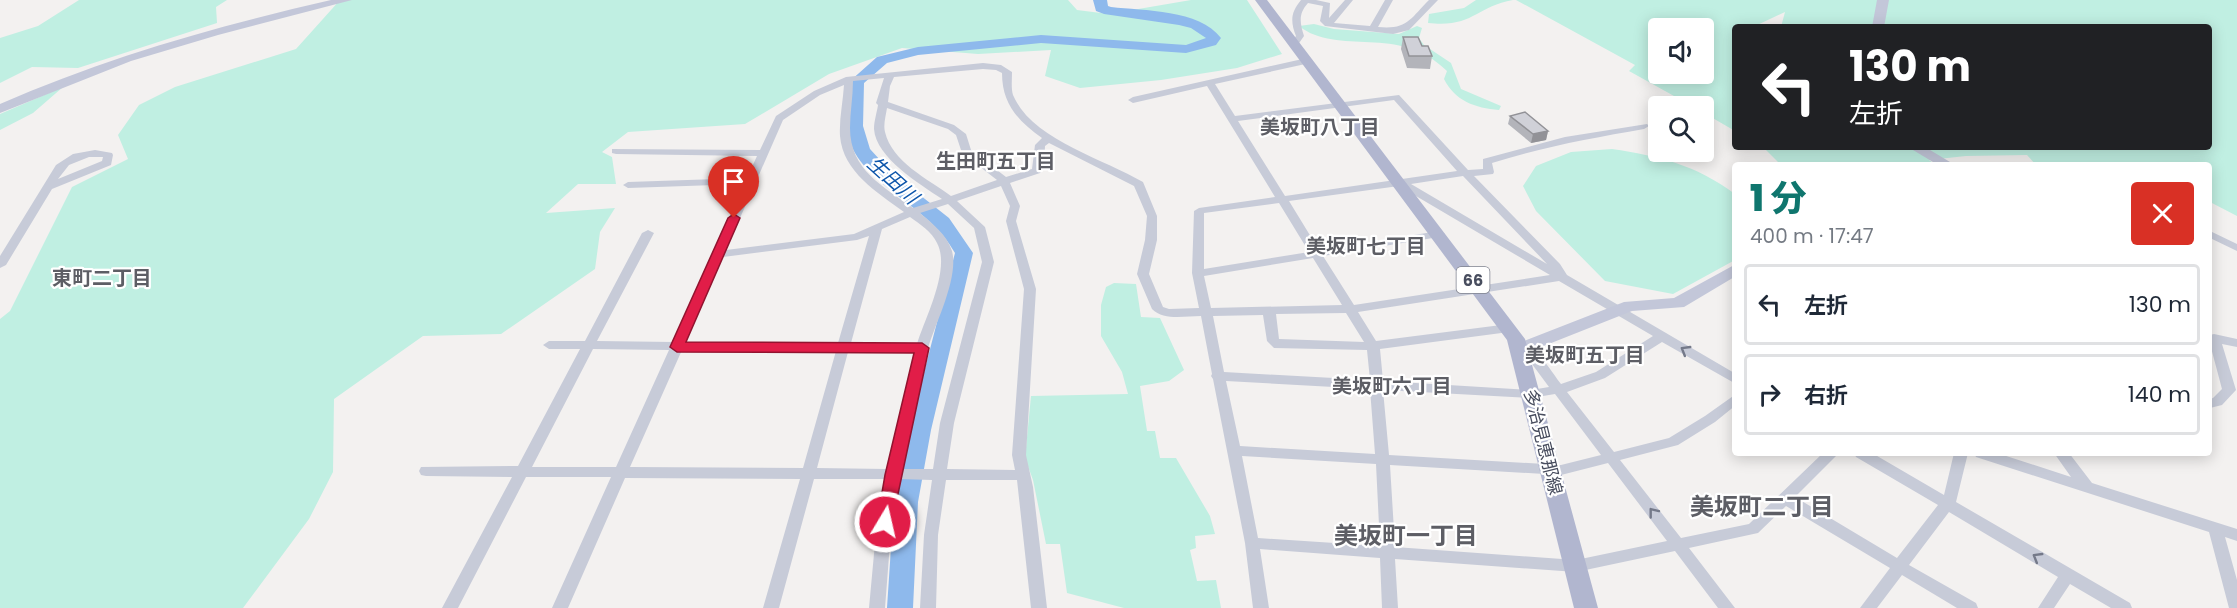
<!DOCTYPE html>
<html lang="ja">
<meta charset="utf-8">
<style>
:root{--surface:#fff;--page:#f6f6f7;--text:#1f2937;--muted:#747a83;--line:#e0e1e3;--accent:#0f766e}
body{margin:0;font-family:Poppins,"Noto Sans JP",sans-serif;background:var(--page);color:var(--text);height:100vh;display:flex;flex-direction:column;font-size:22px;white-space:nowrap}
*{box-sizing:border-box;margin:0}
p{font-size:20px;color:var(--muted)}
.icon{flex:none;width:33px;height:33px;fill:none;stroke:currentColor;stroke-width:2;stroke-linecap:round;stroke-linejoin:round}
.map{position:relative;flex:1;overflow:hidden}
.panel{position:absolute;left:1732px;top:162px;width:480px;height:294px;display:flex;flex-direction:column;background:var(--surface);border-radius:6px;box-shadow:0 3px 15px #0003}
.panel>*{flex:none}
.hud{position:absolute;left:1732px;top:24px;width:480px;height:126px;border-radius:6px;box-shadow:0 3px 15px #0003;background:#202124;color:#fff;overflow:hidden}
.controls{position:absolute;left:1648px;top:18px;display:grid;gap:12px}
.controls a{display:grid;place-items:center;width:66px;height:66px;border-radius:6px;background:var(--surface);box-shadow:0 3px 15px #0003;font-size:30px}
.pin{position:absolute;display:grid;place-items:center;width:51px;height:51px;color:#fff;margin:-62px -26px;border-radius:50% 50% 50% 0;rotate:-45deg;box-shadow:0 0 6px #0007}
.pin .icon{rotate:45deg}
.me{position:absolute;width:66px;margin:-33px;rotate:9deg;stroke-linejoin:round;filter:drop-shadow(0 0 4px #0008)}
.turn{display:flex;align-items:center;gap:21px;height:126px;padding:0 18px;font-size:27px}
.turn .icon{width:78px;height:78px;stroke-width:2.5}
.turn b{display:block;font-size:42px;line-height:51px}
.round{display:grid;place-items:center;flex:none;width:63px;height:63px;border-radius:6px;background:var(--page)}
.summary{display:flex;align-items:center;justify-content:space-between;height:102px;padding:0 18px}
h1{font-size:36px;font-weight:800;line-height:45px;color:var(--accent)}
ul{padding:0;list-style:none}
li{display:flex;align-items:center;gap:18px;height:81px;margin:0 12px 9px;padding:0 6px;border:3px solid var(--line);border-radius:6px}
li div{flex:1}
li b{display:block;font-size:22px}
li em{font-style:normal}
.map>svg:first-child{display:block}
.green{fill:#c0efe2;fill-rule:evenodd}
.lines{fill:none;stroke-linecap:round;stroke-linejoin:round}
.river{fill:#8eb9ec;fill-rule:evenodd}
.street{fill:#c7cbd8;fill-rule:evenodd}
.secondary{fill:#c3c7d9;fill-rule:evenodd}
.primary{fill:#b1b6cf;fill-rule:evenodd}
.wall{fill:#b3b4ba}
.shaded-wall{fill:#929297}
.building{fill:#d0d1d8;stroke:#929297;stroke-width:1.5}
.oneway{stroke:#747989}
.route{fill:#e11d48;stroke:#92132f;stroke-width:1.5}
.labels{text-anchor:middle;stroke-width:4.5;stroke-linejoin:round;paint-order:stroke}
.shield{fill:#fff;stroke:#7f828e;stroke-width:1.5}
.shield-label{font-size:16px;font-weight:bold;fill:#484d5e}
.street-label{font-size:18px;fill:#484d5e;stroke:#fff}
.neighbourhood-label{font-size:20px;font-weight:bold;fill:#5d5e65;stroke:#fff}
.water-label{font-size:20px;font-style:italic;fill:#0e56ab;stroke:#fff}
.near-neighbourhood-label{font-size:24px;font-weight:bold;fill:#5d5e65;stroke:#fff}
</style>
<div class="map">
<svg width="2237" height="608" viewBox="0 0 2237 608">
<rect width="100%" height="100%" fill="#f3f1f0"/>
<!-- green -->
<path class="green" d="M79 0H227L216 7 217 23 78 68 32 67 0 83V38L38 26Z
M340 0H1068L1077 10 1109 14 1191 0H1247L1282 54 1237 68 1161 80 1080 88 1045 76 1051 50 978 54 902 48 829 74 745 124 628 132 602 152 612 157 616 184H578L546 213 615 208 600 232 595 269 501 334 423 336 334 399 333 472 309 519 243 608H0V319L10 311 72 187 128 159 118 135 139 105 175 87 296 49Z
M1476 0H1513C1475 7 1473 28 1428 23L1429 14 1464 8Z
M1516 0H2237V216L2210 202V165H2036L2027 155 1966 156 1929 160 1936 165H1781L1763 147H2210V27H1781L1785 12 1753 27H1736L1735 131 1704 113V106H1692L1629 71 1635 65ZM1659 28H1704V74H1659Z
M1314 24 1334 29 1399 34 1417 26 1422 28 1419 38 1424 45 1451 63 1461 89 1501 106 1499 110C1475 108 1455 101 1444 79L1447 71C1399 23 1338 57 1299 26Z
M63 87 33 113 0 130V114Z
M1612 149C1659 156 1696 165 1735 194V260L1673 294 1605 281 1536 211 1523 186 1536 166 1571 152Z
M1114 283 1136 284 1141 317 1160 318 1184 370 1169 381 1140 386 1147 431H1155L1160 458H1176L1210 516 1215 534 1195 536 1196 548 1190 550 1197 581 1216 580 1221 608H1124L1067 593 1060 544H1046L1033 480 1025 458 1031 396 1128 394 1122 372 1101 336V305L1106 287Z"/>
<g class="lines">
<!-- river -->
<path class="river" d="M1093 0H1107L1108 6 1111 7C1144 11 1199 9 1221 38L1216 45 1186 53 1041 43 918 55 887 63 864 83 863 126 870 149 892 173 949 218 973 253 931 430 918 502 913 608H887L894 502 909 430 955 253C930 206 865 186 850 142 844 124 848 101 849 82L877 57 918 47 1041 35 1186 45 1206 38 1191 28 1179 25 1104 14 1096 11Z"/>
<!-- street -->
<path class="street" d="M1301 0H1316L1330 3 1329 18 1345 0H1353L1334 23 1370 26 1385 0H1393L1378 27C1407 30 1410 19 1429 0H1438L1409 30 1393 34 1325 26 1320 21 1323 6 1308 3C1298 14 1300 23 1304 36L1297 46 1294 47 1290 44 1296 36C1290 21 1291 12 1301 0Z
M1307 58 1310 59V63L1215 84 1235 116 1399 95 1468 170 1483 169V159L1565 137 1647 124 1649 126 1644 129C1593 138 1542 147 1492 163L1494 172 1493 174 1474 176 1560 264 1567 275 1736 374V384L1662 342 1605 378 1567 392 1614 452 1669 438 1705 416 1736 394V405L1715 422 1678 445 1620 460 1681 538 1749 524 1823 453H1839L1795 497 1897 558 1938 505 1856 457 1854 453H1872L1944 495 1954 453H1968L1956 502 2130 603 2132 608H2111L2070 584 2054 608H2038L2058 577 1949 512 1909 565 1976 603 1978 608H1957L1902 575 1877 608H1860L1890 568 1786 506 1758 533 1689 548 1735 608H1718L1675 551 1576 572 1395 559 1398 608H1382L1380 558 1260 549 1269 608H1253L1245 543 1213 379 1211 376 1212 374 1201 316C1185 316 1164 321 1152 309L1137 274 1145 240 1147 216 1134 186 1049 143 1045 146 1044 168 1040 173 1010 183 1020 206 1016 221 1036 289 1026 455 1033 487 1047 608H1031L1017 480H946L938 535 936 608H920L924 535 932 480 899 479 890 543 885 608H869L875 543 885 479H814L779 608H763L800 479 625 478 568 608H552L611 477H526L458 608H442L512 477 426 476 421 475 419 471 421 467 518 466 580 349H549L543 345 549 341H585L642 233 648 230 654 233 597 341 673 342 744 184 628 188 623 185 628 182 747 178 757 156 616 154 612 153V149L760 150 776 116 814 91 846 77 983 63 1001 65 1012 72C1012 80 1011 88 1013 95 1032 140 1103 158 1143 182L1157 216V240L1149 274 1163 307 1169 309 1199 308 1192 273 1194 211 1199 208 1275 197 1207 86 1133 103 1128 100 1133 97ZM983 69 996 70 1002 73C1002 104 1018 121 1042 138L1035 145 1032 169 1006 177 971 150 966 134 954 125 888 102 890 86 894 77ZM884 78 876 103 878 105C877 112 874 121 874 129 876 158 920 184 942 199L913 208C883 186 850 170 850 128 850 112 853 97 853 81ZM844 85C843 102 839 119 840 136 843 172 877 192 904 212L854 234 726 250 783 120 820 95ZM1394 100 1457 171 1285 196 1238 121ZM887 108 948 129 956 135 962 153 997 180 951 196C928 179 892 162 885 132 883 125 886 115 887 108ZM1463 176 1547 264 1411 184ZM1001 186 1010 206 1006 221 1024 289 1012 455 1015 470 947 469 954 423 994 262 985 227 957 201ZM1399 186 1550 275 1354 305 1323 256 1439 237 1445 234 1439 231 1319 250 1289 201ZM1279 203 1309 252 1204 269V213ZM948 204 974 228 982 262 940 423 933 469H901C909 429 918 388 928 348 936 322 959 277 952 251 947 235 933 224 920 213ZM910 217C920 224 932 232 937 243 951 269 925 318 917 344L851 343 882 229ZM869 236 838 343 685 342 723 257 857 240ZM1313 258 1342 305 1211 308 1204 276ZM1559 281 1653 336 1596 372 1561 384C1551 371 1535 342 1516 346L1514 349 1529 360 1549 387 1531 390 1383 381 1380 349 1509 332 1515 328 1509 324 1376 341 1358 312ZM1346 313 1364 342 1279 339 1276 314ZM1263 315 1267 341 1274 348 1367 350 1370 380 1224 372 1213 316ZM593 349 669 350 616 467H532ZM682 350 836 351 803 468 630 467ZM848 352H915L887 469 817 468ZM1226 381 1370 389 1375 454 1240 446ZM1383 390 1531 398 1555 394 1601 455 1561 465 1389 455ZM1242 456 1376 464 1380 546 1258 538ZM1608 463 1667 541 1576 560 1395 547 1390 465 1561 475Z
M95 150 112 153 113 155 111 165 52 189 6 265 0 268V256L56 165 73 154ZM89 157H103L102 161 58 179 69 165Z
M2210 231 2237 244V251L2210 238Z
M2214 334 2237 339V347L2222 344 2236 390 2222 405 2210 408V399L2213 398 2222 389 2210 344V335Z
M1974 453H1997L2071 477 2054 453H2069L2092 483 2237 529V541L2225 537 2237 580V608H2229L2209 532 1976 457Z"/>
<!-- secondary -->
<path class="secondary" d="M331 0H352L218 35 131 61 0 113V104C107 57 218 26 331 0Z
M1877 0H1889L1884 27H1872Z
M1908 147H1925L1955 165H1938Z
M1736 264V276L1684 307 1632 311 1526 353 1520 355 1511 349 1514 345 1624 302 1674 298Z"/>
<!-- primary -->
<path class="primary" d="M1255 0H1267L1525 339 1598 608H1574L1507 340Z"/>
</g>
<!-- wall -->
<path class="wall" d="M1403 37 1422 46 1432 56 1430 69 1407 68 1401 49Z
M1510 116 1548 131 1546 140 1531 143 1508 124Z"/>
<!-- shaded-wall -->
<path class="shaded-wall" d="M1548 131 1546 140 1531 143 1533 134Z"/>
<!-- building -->
<path class="building" d="M1403 37H1418L1422 46H1428L1432 56H1409Z
M1525 112 1548 131 1533 134 1510 116Z"/>
<!-- one-way arrows -->
<defs><path id="oneway-chevron" d="M-2-3.5L2.5 0L-2 3.5" fill="none" stroke-width="1.6" stroke-linecap="round" stroke-linejoin="round" transform="scale(1.5)"/></defs>
<g class="oneway">
<use href="#oneway-chevron" transform="translate(1685 350) rotate(-149)"/>
<use href="#oneway-chevron" transform="translate(1653 512) rotate(-128)"/>
<use href="#oneway-chevron" transform="translate(2037 557) rotate(-149)"/>
</g>
<!-- route -->
<path class="route" d="M734 214 740 218 686 342 922 343 929 348 891 527H880L877 522 885 475 914 353 677 352 670 347 728 218Z"/>
<g class="labels">
<!-- shield labels -->
<rect class="shield" x="1456.5" y="267" width="33" height="26" rx="4.5"/>
<g class="shield-label">
<text x="1473" y="286">66</text>
</g>
<!-- street labels -->
<g class="street-label">
<text transform="translate(1543 442) rotate(76)" y="6">多治見恵那線</text>
</g>
<!-- neighbourhood labels -->
<g class="neighbourhood-label">
<text x="1320" y="134">美坂町八丁目</text>
<text x="996" y="168">生田町五丁目</text>
<text x="1366" y="253">美坂町七丁目</text>
<text x="102" y="285">東町二丁目</text>
<text x="1585" y="362">美坂町五丁目</text>
<text x="1392" y="393">美坂町六丁目</text>
</g>
<!-- water labels -->
<g class="water-label">
<text transform="translate(893 180) rotate(42)" y="7">生田川</text>
</g>
<!-- near-neighbourhood labels -->
<g class="near-neighbourhood-label">
<text x="1762" y="515">美坂町二丁目</text>
<text x="1406" y="544">美坂町一丁目</text>
</g>
</g>
</svg>
<div class="controls">
<a><svg class="icon" aria-label="sound" viewBox="0 0 24 24"><path d="M4 9h4l5-4v14l-5-4H4zM17 9q2 3 0 6"/></svg></a>
<a><svg class="icon" aria-label="search" viewBox="0 0 24 24"><circle cx="10" cy="10" r="6"/><path d="M15 15l6 6"/></svg></a>
</div>
<div class="pin" style="left:734px;top:218px;background:#d93025"><svg class="icon" aria-label="arrive" viewBox="0 0 24 24"><path d="M6 21V4h12l-3 4 3 4H6"/></svg></div>
<svg class="me" style="left:885px;top:522px" viewBox="-20 -20 40 40"><circle r="17" fill="#e11d48" stroke="#fff" stroke-width="3"/><path d="M0-11L8 9 0 5-8 9z" fill="#fff"/></svg>
<div class="hud">
<div class="turn"><svg class="icon" aria-label="left" viewBox="0 0 24 24"><path d="M17 20v-9H6M10 6l-5 5 5 5"/></svg><div><b>130 m</b>左折</div></div>
</div>
<section class="panel">
<div class="summary"><div><h1>1 分</h1><p>400 m · 17:47</p></div><a class="round" style="background:#d93025;color:#fff"><svg class="icon" aria-label="close" viewBox="0 0 24 24"><path d="M6 6l12 12M18 6L6 18"/></svg></a></div>
<ul>
<li><svg class="icon" aria-label="left" viewBox="0 0 24 24"><path d="M17 20v-9H6M10 6l-5 5 5 5"/></svg><div><b>左折</b></div><em>130 m</em></li>
<li><svg class="icon" aria-label="right" viewBox="0 0 24 24"><path d="M7 20v-9h11M14 6l5 5-5 5"/></svg><div><b>右折</b></div><em>140 m</em></li>
</ul>
</section>
</div>
